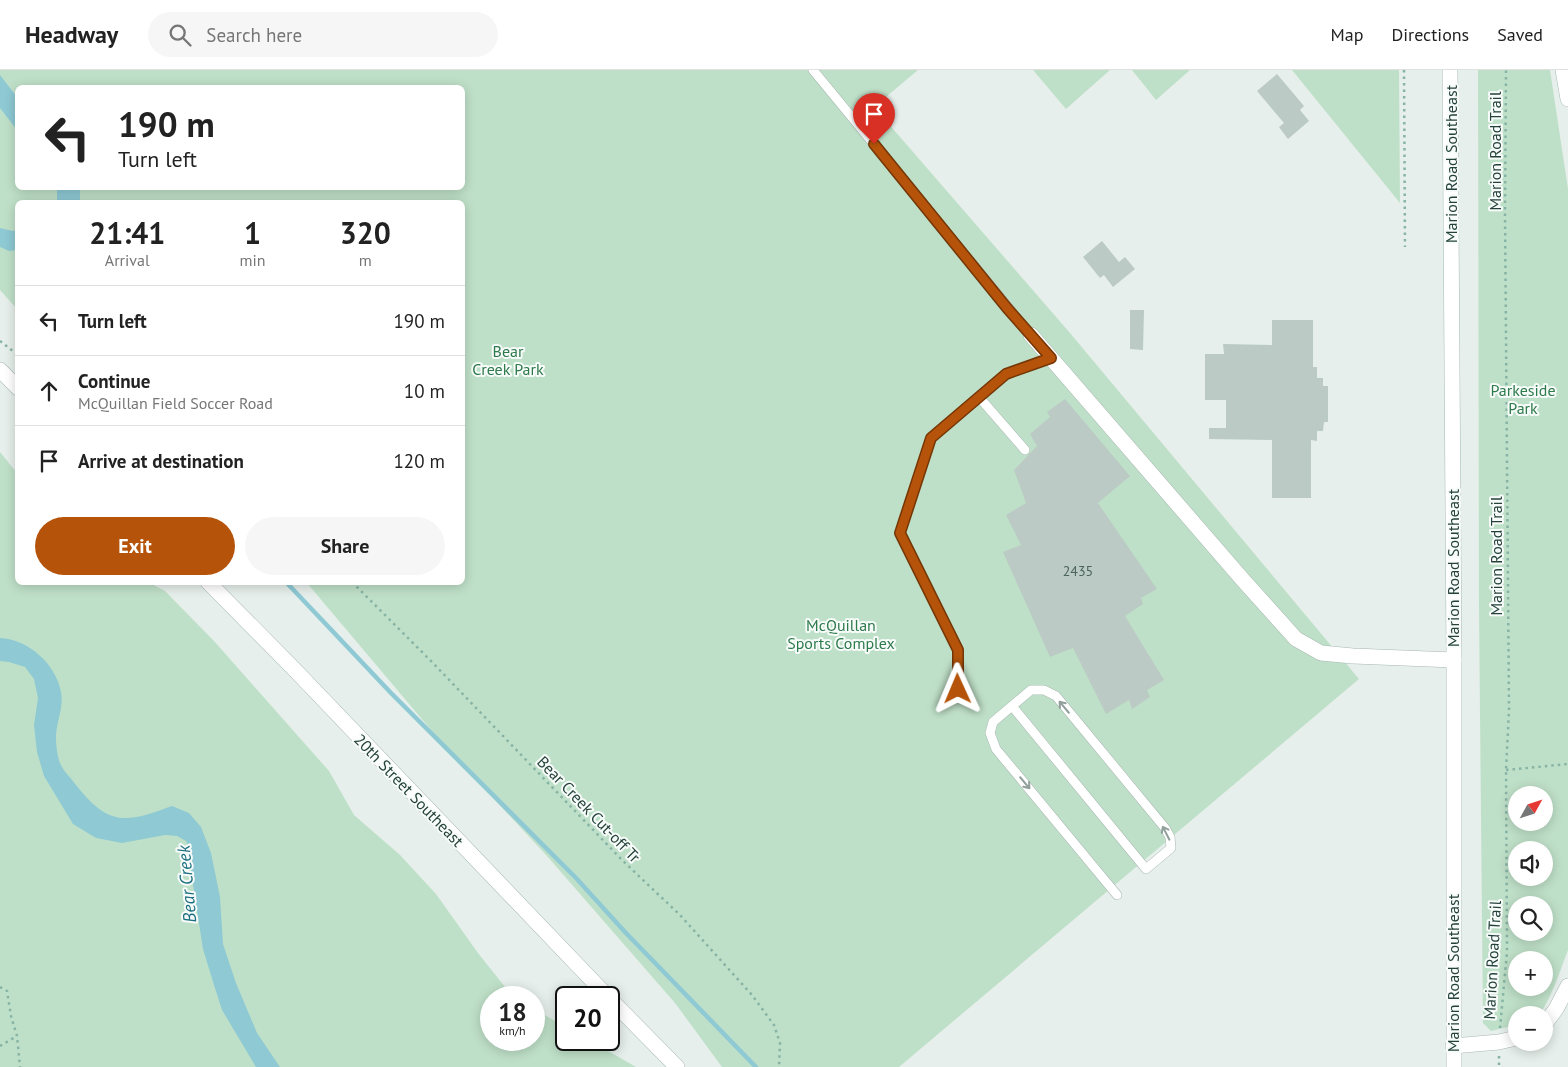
<!DOCTYPE html>
<meta charset="utf-8">
<style>
:root{--surface:#fff;--page:#f6f6f6;--text:#222;--muted:#767676;--line:#e0e0e0;--accent:#b45309}
body{margin:0;font-family:"PT Sans",sans-serif;background:var(--page);color:var(--text);height:100vh;display:flex;flex-direction:column;font-size:19px;white-space:nowrap}
*{box-sizing:border-box;margin:0}
p{font-size:16px;color:var(--muted)}
.icon{flex:none;width:28px;height:28px;fill:none;stroke:currentColor;stroke-width:2;stroke-linecap:round;stroke-linejoin:round}
.map{position:relative;flex:1;overflow:hidden}
.side{position:absolute;left:15px;top:130px;width:450px;height:385px;display:flex;flex-direction:column;background:var(--surface);border-radius:8px;box-shadow:0 2px 12px #0003}
.side>*{flex:none}
.guide{position:absolute;left:15px;top:15px;width:450px;height:105px;border-radius:8px;box-shadow:0 2px 12px #0003;background:#fff;color:var(--text);overflow:hidden}
.needle{width:32px;rotate:50deg}
.tools{position:absolute;left:1508px;top:716px;display:grid;gap:10px}
.tools a{display:grid;place-items:center;width:45px;height:45px;border-radius:50%;background:var(--surface);box-shadow:0 2px 12px #0003;font-size:25px}
.speed{position:absolute;left:480px;top:916px;display:flex;gap:10px;font-size:25px;font-weight:700;text-align:center}
.speed>*{display:grid;place-content:center;width:65px;height:65px;border-radius:50%;background:var(--surface);box-shadow:0 2px 12px #0003;line-height:1}
.speed small{font-size:12px;font-weight:400}
.speed .limit{border:2px solid #111;border-radius:8px;background:#fff;color:#111}
.pin{position:absolute;display:grid;place-items:center;width:42px;height:42px;color:#fff;margin:-51px -21px;border-radius:50% 50% 50% 0;rotate:-45deg;box-shadow:0 0 5px #0007}
.pin .icon{rotate:45deg}
.me{position:absolute;width:55px;margin:-28px;rotate:359deg;stroke-linejoin:round;filter:drop-shadow(0 0 4px #0008)}
.turn{display:flex;align-items:center;gap:18px;height:105px;padding:0 20px;font-size:22px}
.turn .icon{width:65px;height:65px;stroke-width:2.5}
.turn b{display:block;font-size:35px;line-height:42px}
.eta{display:flex;justify-content:space-evenly;align-items:center;height:85px;text-align:center}
.eta b{font-size:30px;font-weight:600;line-height:35px}
.button{display:flex;gap:10px;margin-top:auto;padding:10px 20px}
.button a{flex:1;height:58px;border-radius:30px;background:var(--accent);color:#fff;font-size:20px;font-weight:600;line-height:58px;text-align:center}
.button a+a{background:var(--page);color:var(--text)}
ul{padding:0;list-style:none}
li{display:flex;align-items:center;gap:15px;height:70px;padding:0 20px;border-top:1px solid var(--line)}
li div{flex:1}
li b{display:block;font-size:19px}
li em{font-style:normal}
header{display:flex;align-items:center;gap:30px;box-sizing:border-box;height:70px;padding:0 25px;background:var(--surface);border-bottom:1px solid var(--line)}
header strong{font-size:24px}
nav{display:flex;gap:28px;margin-inline-start:auto;font-size:18px}
.search{width:350px;height:45px;background:var(--page);display:flex;align-items:center;gap:12px;box-sizing:border-box;padding:0 18px;border-radius:28px;color:var(--muted);font-size:19px}
.map>svg:first-child{display:block}
.green{fill:#bfe0c8;fill-rule:evenodd}
.water{fill:#8ec9d4}
.lines{fill:none;stroke-linecap:round;stroke-linejoin:round}
.stream{stroke:#8ec9d4;stroke-width:4.5}
.building{fill:#bbcac4}
.service-casing{stroke:#a8b8b2;stroke-width:10}
.tertiary-casing{stroke:#a8b8b2;stroke-width:16}
.secondary-casing{stroke:#a4bbb3;stroke-width:16}
.path{stroke:#86b3a5;stroke-width:2.5;stroke-dasharray:2.5 4;stroke-linecap:butt}
.service{stroke:#fff;stroke-width:9}
.tertiary{stroke:#fff;stroke-width:15}
.secondary{stroke:#fff;stroke-width:15}
.oneway{stroke:#92a09c}
.route-casing{stroke:#753606;stroke-width:12}
.route{stroke:#b45309;stroke-width:9}
.labels{text-anchor:middle;stroke-width:4;stroke-linejoin:round;paint-order:stroke}
.number-label{font-size:14px;fill:#4a645c}
.street-label{font-size:16px;fill:#24423a;stroke:#f7fbf9}
.park-label{font-size:16px;fill:#2d7a4b;stroke:#f7fbf9}
.water-label{font-size:18px;font-style:italic;fill:#1c6f80;stroke:#f7fbf9}
</style>
<header>
<strong>Headway</strong>
<div class="search"><svg class="icon" aria-label="search" viewBox="0 0 24 24"><circle cx="10" cy="10" r="6"/><path d="M15 15l6 6"/></svg>Search here</div>
<nav><a>Map</a><a>Directions</a><a>Saved</a></nav>
</header>
<div class="map">
<svg width="1568" height="997" viewBox="0 0 1568 997">
<rect width="100%" height="100%" fill="#e6efeb"/>
<!-- green -->
<path class="green" d="M0 0H918L874 37 1070 263 1359 609 899 997H722L675 933 547 786 442 673 307 513 462 512V132H18L17 239 0 220ZM18 18H462V118H18Z
M1033 0H1110L1066 39Z
M1132 0H1190L1156 30Z
M1292 0H1399L1400 133Z
M1478 0H1550L1568 119V880C1563 892 1548 940 1537 945 1531 947 1522 945 1516 945V955L1491 961 1483 953 1479 539ZM1516 725H1544V752H1516ZM1516 780H1544V808H1516ZM1516 835H1544V862H1516ZM1516 890H1544V918H1516Z
M0 382 17 403 18 512 150 513 165 521 214 571 329 701 354 745 400 785 436 824 478 883 513 927 491 928V970H534V939L566 957V970H589L636 997H0Z"/>
<!-- water -->
<path class="water" d="M0 5 17 27V60L0 38Z
M54 118H80V132H57V120Z
M0 158 13 161 17 160V180L9 181 0 177Z
M0 568C28 569 56 594 61 622 64 638 56 652 56 668 56 674 57 684 59 690 61 699 71 708 76 715 109 757 126 753 172 736L189 743 201 757 211 783 220 827 223 874 236 913 257 963 280 997H256L222 940 214 915 203 879 191 802V781L186 771 177 766 165 765 122 773 96 768 73 754 44 706 37 682 34 655 38 628 34 609 25 597 9 592 0 591Z"/>
<g class="lines">
<!-- stream -->
<path class="stream" d="M286 512 391 623 576 808 625 862 756 997"/>
</g>
<!-- building -->
<path class="building" d="M1277 4 1304 36 1300 40 1309 51 1288 69 1279 57 1284 53 1257 21Z
M1102 171 1119 192 1125 187 1135 199 1113 217 1104 205 1100 208 1083 187Z
M1130 240H1144L1143 280 1130 279Z
M1272 250H1313V297H1317V308H1323V316H1328V352H1324L1323 361H1317V371L1311 370V428H1272V370L1209 369V358H1226V330H1205V284H1224L1223 274 1272 275Z
M1065 329 1130 406 1098 433 1157 519 1141 528 1143 534 1125 546 1164 610 1147 620 1150 627 1132 639 1129 630 1106 644 1073 578 1050 587 1003 482 1021 475 1006 445 1026 433 1014 400 1037 376 1030 364 1050 347 1047 342Z"/>
<g class="lines">
<defs>
<path id="service" d="M813 0 1031 265
M979 327 1025 380
M958 619V580L900 463 931 368 1006 304 1051 288
M1012 636 1146 799 1171 778 1170 767 1165 758 1056 626 1044 620H1031L993 652 990 663 996 679 1117 825"/>
<path id="tertiary" d="M1563 0 1568 29
M1031 265 1243 510 1296 569 1321 583 1353 586 1454 590
M0 300 18 318
M208 512 294 599 609 928
M609 928 677 997
M1544 955 1556 939 1568 916
M1453 976 1499 972 1516 968"/>
<path id="secondary" d="M1450 0 1454 590V997"/>
</defs>
<!-- service casing -->
<use href="#service" class="service-casing"/>
<!-- tertiary casing -->
<use href="#tertiary" class="tertiary-casing"/>
<!-- secondary casing -->
<use href="#secondary" class="secondary-casing"/>
<!-- path -->
<path class="path" d="M1404 0 1405 177
M0 271 18 285
M352 512 431 591 623 791 680 845 752 925 774 955 780 973 779 997
M1506 700 1568 694
M0 917 7 921 11 946 17 966 20 997
M1500 958 1507 882 1506 700 1509 640 1505 142 1506 0
M0 976 17 966
M1499 986V997"/>
<!-- service -->
<use href="#service" class="service"/>
<!-- tertiary -->
<use href="#tertiary" class="tertiary"/>
<!-- secondary -->
<use href="#secondary" class="secondary"/>
</g>
<!-- one-way arrows -->
<defs><path id="oneway-shaft" d="M-6 0H5M1.5-3L5.5 0L1.5 3" fill="none" stroke-width="1.6" stroke-linecap="round" stroke-linejoin="round" transform="scale(1.25)"/></defs>
<g class="oneway">
<use href="#oneway-shaft" transform="translate(1064 637) rotate(-130)"/>
<use href="#oneway-shaft" transform="translate(1025 713) rotate(50)"/>
<use href="#oneway-shaft" transform="translate(1166 763) rotate(-117)"/>
</g>
<g class="lines">
<defs>
<path id="route" d="M874 74 1007 238 1051 288 1006 304 931 368 900 463 958 580V619"/>
</defs>
<!-- route casing -->
<use href="#route" class="route-casing"/>
<!-- route -->
<use href="#route" class="route"/>
</g>
<g class="labels">
<!-- number labels -->
<g class="number-label">
<text x="1078" y="506">2435</text>
</g>
<!-- street labels -->
<g class="street-label">
<text transform="translate(1495 81) rotate(-90)" y="6">Marion Road Trail</text>
<text transform="translate(1451 94) rotate(-90)" y="6">Marion Road Southeast</text>
<text transform="translate(1496 486) rotate(-90)" y="6">Marion Road Trail</text>
<text transform="translate(1453 498) rotate(-90)" y="6">Marion Road Southeast</text>
<text transform="translate(409 720) rotate(46)" y="6">20th Street Southeast</text>
<text transform="translate(589 739) rotate(46)" y="6">Bear Creek Cut-off Tr</text>
<text transform="translate(1492 890) rotate(-87)" y="6">Marion Road Trail</text>
<text transform="translate(1453 903) rotate(-90)" y="6">Marion Road Southeast</text>
</g>
<!-- park labels -->
<g class="park-label">
<text x="508" y="287">Bear<tspan x="508" dy="18">Creek Park</tspan></text>
<text x="1523" y="326">Parkeside<tspan x="1523" dy="18">Park</tspan></text>
<text x="841" y="561">McQuillan<tspan x="841" dy="18">Sports Complex</tspan></text>
</g>
<!-- water labels -->
<g class="water-label">
<text transform="translate(187 814) rotate(-95)" y="6">Bear Creek</text>
</g>
</g>
</svg>
<div class="tools">
<a><svg class="needle" viewBox="-14 -14 28 28"><path d="M0-13l5 13h-10z" fill="#e53935"/><path d="M0 13l5-13h-10z" fill="#767676"/></svg></a>
<a><svg class="icon" aria-label="sound" viewBox="0 0 24 24"><path d="M4 9h4l5-4v14l-5-4H4zM17 9q2 3 0 6"/></svg></a>
<a><svg class="icon" aria-label="search" viewBox="0 0 24 24"><circle cx="10" cy="10" r="6"/><path d="M15 15l6 6"/></svg></a>
<a>+</a>
<a>−</a>
</div>
<div class="speed"><div>18<small>km/h</small></div><div class="limit">20</div></div>
<div class="pin" style="left:874px;top:74px;background:#d93025"><svg class="icon" aria-label="arrive" viewBox="0 0 24 24"><path d="M6 21V4h12l-3 4 3 4H6"/></svg></div>
<svg class="me" style="left:958px;top:619px" viewBox="-20 -20 40 40"><path d="M0-17L14 15 0 8-14 15z" fill="#b45309" stroke="#fff" stroke-width="4"/></svg>
<div class="guide">
<div class="turn"><svg class="icon" aria-label="left" viewBox="0 0 24 24"><path d="M17 20v-9H6M10 6l-5 5 5 5"/></svg><div><b>190 m</b>Turn left</div></div>
</div>
<section class="side">
<div class="eta">
<div><b>21:41</b><p>Arrival</p></div>
<div><b>1</b><p>min</p></div>
<div><b>320</b><p>m</p></div>
</div>
<ul>
<li><svg class="icon" aria-label="left" viewBox="0 0 24 24"><path d="M17 20v-9H6M10 6l-5 5 5 5"/></svg><div><b>Turn left</b></div><em>190 m</em></li>
<li><svg class="icon" aria-label="ahead" viewBox="0 0 24 24"><path d="M12 20V5M6 11l6-6 6 6"/></svg><div><b>Continue</b><p>McQuillan Field Soccer Road</p></div><em>10 m</em></li>
<li><svg class="icon" aria-label="arrive" viewBox="0 0 24 24"><path d="M6 21V4h12l-3 4 3 4H6"/></svg><div><b>Arrive at destination</b></div><em>120 m</em></li>
</ul>
<div class="button"><a>Exit</a><a>Share</a></div>
</section>
</div>
